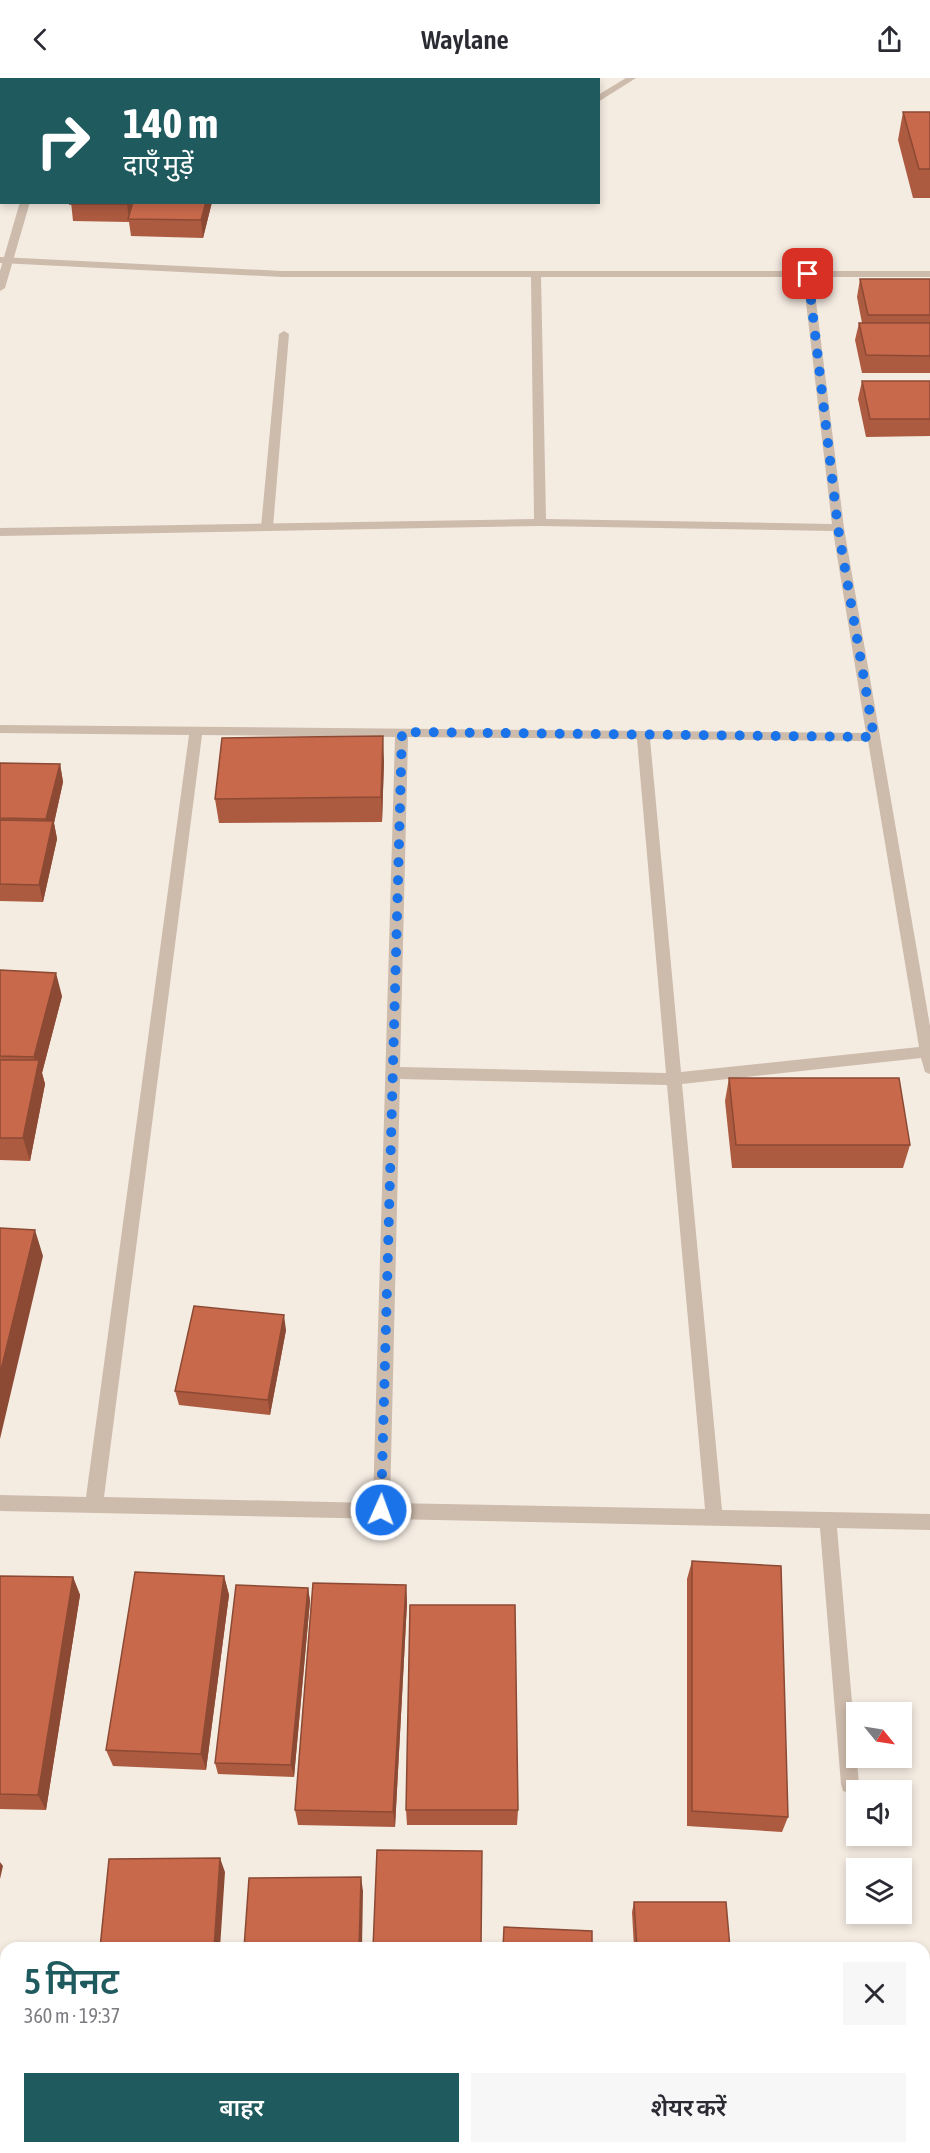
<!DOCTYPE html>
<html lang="hi">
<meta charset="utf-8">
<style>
:root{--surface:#fff;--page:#f7f7f7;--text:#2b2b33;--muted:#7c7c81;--accent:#1f5a5e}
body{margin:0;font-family:"Asap Condensed","Noto Sans Devanagari",sans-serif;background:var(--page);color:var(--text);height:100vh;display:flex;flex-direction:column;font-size:22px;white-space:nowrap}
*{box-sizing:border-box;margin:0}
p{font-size:20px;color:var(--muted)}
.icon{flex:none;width:33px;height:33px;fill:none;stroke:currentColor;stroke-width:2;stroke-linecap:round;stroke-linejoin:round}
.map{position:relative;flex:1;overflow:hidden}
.side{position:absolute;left:0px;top:1864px;width:930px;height:212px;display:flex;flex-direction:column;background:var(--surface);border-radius:18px 18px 0 0;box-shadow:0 3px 9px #0003}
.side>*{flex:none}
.hud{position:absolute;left:0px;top:0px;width:600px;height:126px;box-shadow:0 3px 9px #0003;background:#1f5a5e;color:#fff;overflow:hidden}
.needle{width:39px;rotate:120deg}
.fabs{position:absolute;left:846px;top:1624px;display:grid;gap:12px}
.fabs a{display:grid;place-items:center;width:66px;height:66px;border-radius:0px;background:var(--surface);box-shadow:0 3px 9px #0003;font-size:30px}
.pin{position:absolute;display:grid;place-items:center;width:51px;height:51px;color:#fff;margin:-26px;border-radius:12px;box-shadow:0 3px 9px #0006}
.me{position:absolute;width:66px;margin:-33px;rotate:2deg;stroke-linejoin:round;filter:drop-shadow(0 0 4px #0008)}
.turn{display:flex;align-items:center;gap:21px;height:126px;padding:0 24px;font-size:27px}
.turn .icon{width:78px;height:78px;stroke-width:2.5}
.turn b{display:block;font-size:42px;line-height:51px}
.round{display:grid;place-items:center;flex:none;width:63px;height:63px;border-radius:0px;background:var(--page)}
.head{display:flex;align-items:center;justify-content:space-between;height:102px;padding:0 24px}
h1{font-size:36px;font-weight:600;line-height:45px;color:var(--accent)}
.primary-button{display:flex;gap:12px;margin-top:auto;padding:12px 24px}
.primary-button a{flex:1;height:69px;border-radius:0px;background:var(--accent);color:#fff;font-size:24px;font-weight:600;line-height:69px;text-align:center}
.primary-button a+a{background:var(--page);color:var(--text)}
header{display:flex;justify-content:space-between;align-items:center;height:78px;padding:0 24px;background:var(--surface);font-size:27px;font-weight:600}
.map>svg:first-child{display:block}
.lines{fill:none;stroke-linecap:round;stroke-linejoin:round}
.service{fill:#cdbbac;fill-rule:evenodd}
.minor{fill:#cdbbac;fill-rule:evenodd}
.tertiary{fill:#cdbbac;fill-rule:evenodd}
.wall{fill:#ac5a40}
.shaded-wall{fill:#8c4a34}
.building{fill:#c8694b;stroke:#8c4a34;stroke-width:1.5}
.route{stroke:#1a73e8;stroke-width:10;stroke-dasharray:0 18}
</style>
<header><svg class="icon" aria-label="back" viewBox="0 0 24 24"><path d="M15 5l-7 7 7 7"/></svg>Waylane<svg class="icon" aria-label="share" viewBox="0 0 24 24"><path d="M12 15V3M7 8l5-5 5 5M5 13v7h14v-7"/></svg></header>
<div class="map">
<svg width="930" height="2075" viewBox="0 0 930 2075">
<rect width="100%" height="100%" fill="#f4ebe1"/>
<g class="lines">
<!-- service -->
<path class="service" d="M400 0H411L412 2H401Z
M626 0H636L598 24V17Z
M284 253 289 256 273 449 267 453 261 449 279 256Z"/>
<!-- minor -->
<path class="minor" d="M0 179 282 193H930V199H813L844 450 930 948V996L925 994 921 980 682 1006 722 1432 930 1436V1452L837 1450 859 1706 857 1713 850 1715 843 1713 841 1706 820 1450 0 1433V1417L86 1419 189 657 0 655V647L866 655 833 453 540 448 0 458V450L534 441 531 199H282L0 185ZM541 199H803L832 446 546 441ZM202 657 395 659 373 1425 104 1419ZM408 659 637 661 666 995 400 989ZM650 661 868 663 919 969 681 994ZM400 1001 667 1007 705 1431 390 1425Z"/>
<!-- tertiary -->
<path class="tertiary" d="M28 0H36V2H28Z
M58 0H66L57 2Z
M2 97V107L0 108V98Z
M20 124H30L5 210 0 213V193Z"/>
</g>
<!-- wall -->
<path class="wall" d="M454 0H588V2L523 1 454 2Z
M903 34H930V120H913L898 62Z
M71 124H212L203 160 131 158 129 144 73 143Z
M860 201H930V295H862L855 262 859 245H862L857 219Z
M862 303H930V358L866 359 858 321Z
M384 683 382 744 219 745 215 721Z
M0 685 60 686 63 704 54 745 57 761 43 824 0 823Z
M0 892 62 918 42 995 45 1006 30 1083 0 1082Z
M729 1000 910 1067 903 1090H732L725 1023Z
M286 1252 270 1337 179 1327 175 1313Z
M692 1483 788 1739 782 1754 687 1748V1501Z
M0 1498 73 1499 80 1517 46 1732 0 1731Z
M224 1498 229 1517 206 1692 113 1688 106 1672Z
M406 1507 407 1525 395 1749 298 1747 295 1732Z
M308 1510 310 1523 294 1699 218 1696 215 1685Z
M406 1732H518L517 1747H407Z
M634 1824 730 1870H634L632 1834Z"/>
<!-- shaded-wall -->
<path class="shaded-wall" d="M484 0H523L521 2H484Z
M559 0H588V2H559Z
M128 124H134L129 141 127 126Z
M206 124H212L203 160 201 142Z
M383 658 384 683 382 744 381 719Z
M60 686 63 704 54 745 57 761 43 824 39 807 50 756 46 741Z
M56 895 62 918 42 995 45 1006 30 1083 23 1060 37 990 34 979Z
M35 1152 43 1178 0 1361V1296Z
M284 1237 286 1252 270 1337 268 1322Z
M224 1498 229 1517 206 1692 201 1676Z
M73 1499 80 1517 46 1732 38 1717Z
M406 1507 407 1525 395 1749 393 1734Z
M308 1510 310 1523 294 1699 291 1687Z
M220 1780 225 1794 220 1870H214Z
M0 1784 3 1788 0 1801Z
M361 1799 363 1813 362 1870H359Z"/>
<!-- building -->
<path class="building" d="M903 34H930V91H919Z
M71 124H128L127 126H70Z
M133 124H206L201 142 128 141Z
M860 201H930V237H868Z
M859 245H930V278L866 277Z
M862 303H930V341H870Z
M383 658 381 719 215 721 222 660Z
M0 685 60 686 46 741 0 740Z
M0 742 53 743 39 807 0 806Z
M0 892 56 895 34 979 0 978Z
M0 982H39L23 1060H0Z
M729 1000H899L910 1067H736Z
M0 1150 35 1152 0 1296Z
M194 1228 284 1237 268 1322 175 1313Z
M692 1483 781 1488 788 1739 692 1733Z
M135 1494 224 1498 201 1676 106 1672Z
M0 1498 73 1499 38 1717 0 1716Z
M313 1505 406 1507 393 1734 295 1732Z
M236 1507 308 1510 291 1687 215 1685Z
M410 1527H515L518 1732H406Z
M377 1772 482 1773 481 1870H373Z
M220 1780 214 1870H100L109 1781Z
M361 1799 359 1870H244L249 1800Z
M634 1824H726L730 1870H637Z
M504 1849 592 1853V1870H503Z"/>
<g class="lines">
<!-- route -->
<path class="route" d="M381 1432 402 654 874 659 838 450 808 196"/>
</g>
</svg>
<div class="fabs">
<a><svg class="needle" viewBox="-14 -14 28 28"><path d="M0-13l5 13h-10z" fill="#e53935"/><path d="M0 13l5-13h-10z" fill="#7c7c81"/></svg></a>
<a><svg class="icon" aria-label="sound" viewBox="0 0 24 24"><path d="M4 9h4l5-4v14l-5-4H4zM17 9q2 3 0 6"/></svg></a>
<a><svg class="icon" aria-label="layers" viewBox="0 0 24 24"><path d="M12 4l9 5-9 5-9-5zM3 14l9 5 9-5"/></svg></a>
</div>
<div class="pin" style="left:808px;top:196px;background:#d93025"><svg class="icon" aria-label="arrive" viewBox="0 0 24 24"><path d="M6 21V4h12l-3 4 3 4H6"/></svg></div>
<svg class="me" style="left:381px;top:1432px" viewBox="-20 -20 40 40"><circle r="17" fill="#1a73e8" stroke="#fff" stroke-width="3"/><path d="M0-11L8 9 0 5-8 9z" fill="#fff"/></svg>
<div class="hud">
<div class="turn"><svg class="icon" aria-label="right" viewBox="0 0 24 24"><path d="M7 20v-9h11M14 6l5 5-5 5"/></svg><div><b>140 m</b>दाएँ मुड़ें</div></div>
</div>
<section class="side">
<div class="head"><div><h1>5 मिनट</h1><p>360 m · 19:37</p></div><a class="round"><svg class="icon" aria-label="close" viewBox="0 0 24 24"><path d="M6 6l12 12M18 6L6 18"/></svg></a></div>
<div class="primary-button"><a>बाहर</a><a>शेयर करें</a></div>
</section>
</div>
